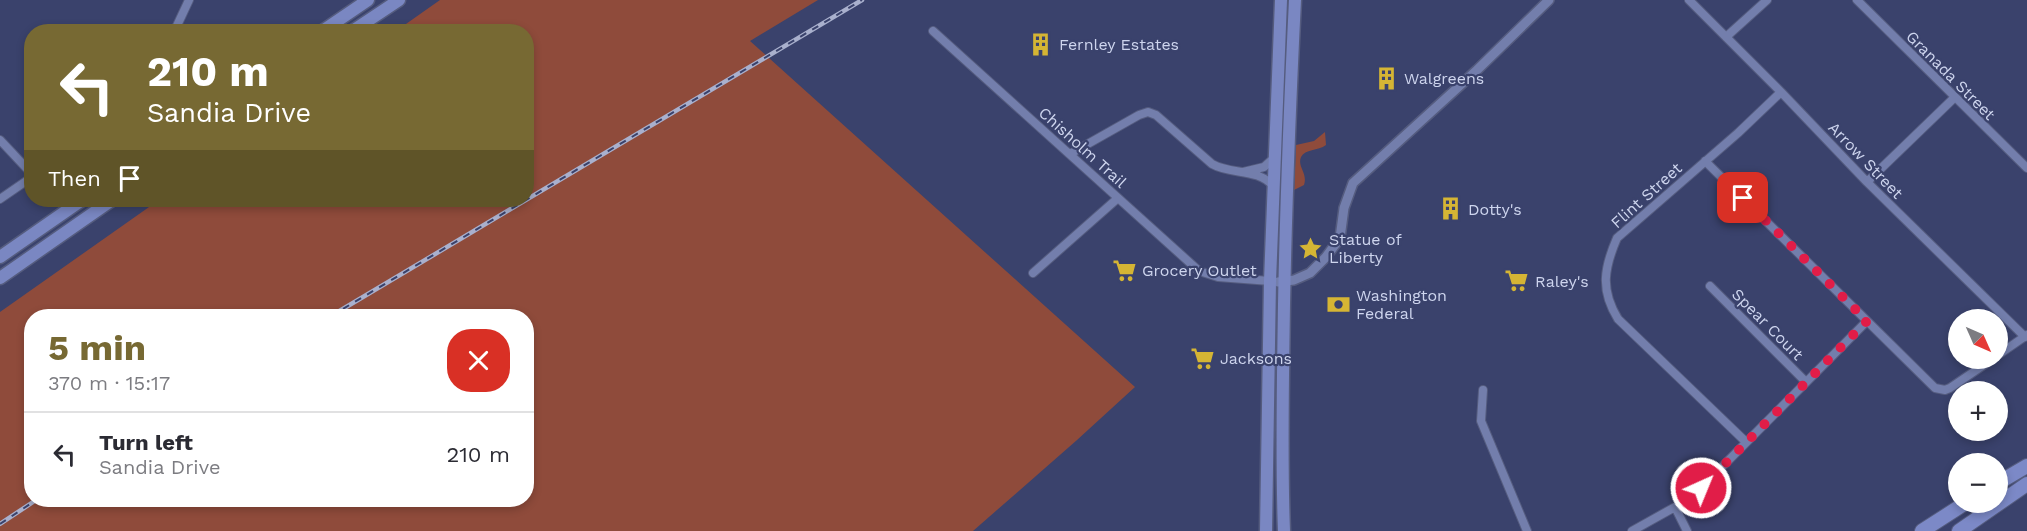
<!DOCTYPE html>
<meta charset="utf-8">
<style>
:root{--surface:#fff;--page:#f7f7f7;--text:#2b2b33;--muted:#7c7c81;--line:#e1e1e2;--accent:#776933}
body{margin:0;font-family:"Work Sans",sans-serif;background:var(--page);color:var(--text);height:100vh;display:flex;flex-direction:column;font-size:22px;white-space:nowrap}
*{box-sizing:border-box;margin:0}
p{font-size:20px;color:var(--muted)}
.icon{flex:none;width:33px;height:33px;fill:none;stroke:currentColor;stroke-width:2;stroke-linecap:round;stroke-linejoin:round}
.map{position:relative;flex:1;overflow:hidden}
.drawer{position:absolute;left:24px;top:309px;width:510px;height:198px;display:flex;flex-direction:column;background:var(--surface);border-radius:24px;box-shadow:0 3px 9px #0003}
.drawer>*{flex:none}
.hud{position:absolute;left:24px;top:24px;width:510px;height:183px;border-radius:24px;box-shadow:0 3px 9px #0003;background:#776933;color:#fff;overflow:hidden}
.needle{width:39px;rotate:135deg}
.tools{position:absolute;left:1948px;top:309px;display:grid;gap:12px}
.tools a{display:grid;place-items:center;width:60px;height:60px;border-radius:50%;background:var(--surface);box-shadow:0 3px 9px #0003;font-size:30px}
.pin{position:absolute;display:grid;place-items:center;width:51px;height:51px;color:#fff;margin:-26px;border-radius:12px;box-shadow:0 3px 9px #0006}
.me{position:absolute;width:66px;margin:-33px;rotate:44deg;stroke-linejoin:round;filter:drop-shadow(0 0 4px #0008)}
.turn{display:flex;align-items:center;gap:21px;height:126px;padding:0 24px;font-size:27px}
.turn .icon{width:78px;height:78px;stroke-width:2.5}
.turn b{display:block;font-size:42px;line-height:51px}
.then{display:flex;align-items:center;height:57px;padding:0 24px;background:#0003;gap:12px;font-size:22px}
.round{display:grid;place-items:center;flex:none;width:63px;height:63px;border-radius:24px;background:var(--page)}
.headline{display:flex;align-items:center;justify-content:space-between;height:102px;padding:0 24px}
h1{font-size:36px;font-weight:700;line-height:45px;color:var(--accent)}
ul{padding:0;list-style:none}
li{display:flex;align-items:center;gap:18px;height:84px;padding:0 24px;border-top:2px solid var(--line)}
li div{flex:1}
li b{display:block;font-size:22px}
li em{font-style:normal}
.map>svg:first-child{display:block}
.green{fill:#8f4b3b;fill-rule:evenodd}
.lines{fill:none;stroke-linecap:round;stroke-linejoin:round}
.minor-casing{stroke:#555c7f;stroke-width:10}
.tertiary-casing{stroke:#555c7f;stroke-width:12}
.trunk-casing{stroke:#555c7f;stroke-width:15}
.motorway-casing{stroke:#555c7f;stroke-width:16}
.minor{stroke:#737eac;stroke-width:8}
.tertiary{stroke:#737eac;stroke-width:9}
.trunk{stroke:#7a87c2;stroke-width:12}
.motorway{stroke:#7c89c7;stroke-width:14}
.rail-casing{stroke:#a9b0cd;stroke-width:4.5}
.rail{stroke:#3a426c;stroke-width:2;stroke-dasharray:7;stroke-linecap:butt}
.route{stroke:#e11d48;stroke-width:10;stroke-dasharray:0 18}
.labels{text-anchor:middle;stroke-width:4.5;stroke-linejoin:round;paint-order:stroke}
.poi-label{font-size:16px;fill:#ced5ee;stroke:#3a426c;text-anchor:start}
.street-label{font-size:16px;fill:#ced5ee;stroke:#3a426c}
</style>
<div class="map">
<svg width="2027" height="531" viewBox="0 0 2027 531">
<rect width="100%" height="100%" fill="#3a426c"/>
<!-- green -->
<path class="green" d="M440 0H818L750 41 1135 387 1077 440 973 531H0V312L159 200H526V32L396 31ZM526 316V500H32V316Z
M1325 132 1326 145C1318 151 1305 149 1301 157 1297 167 1308 173 1304 185L1294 190 1296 145 1314 141Z"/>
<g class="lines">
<defs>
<path id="minor" d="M1689 0 1781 92 1867 182 2025 337
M1857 0 2027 168
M933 31 1199 271 1218 277 1270 281
M174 32 189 0
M1726 37 1767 0
M0 140 32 174
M1070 154 1139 115 1148 112 1156 115 1212 164C1231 175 1258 168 1273 186
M1705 161 1935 388 1945 390 1950 388 1994 358
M1243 172 1264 167 1274 158
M1867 182 1954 98
M0 199 32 177
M1033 273 1118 198
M1710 286 1806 382
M1998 355 2027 335
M1483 390 1481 421 1527 531
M1746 442 1618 319C1600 290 1604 268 1617 238L1738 133 1781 92
M1675 507 1687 531
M1632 531 1675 507 1701 488 1867 321"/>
<path id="tertiary" d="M1278 282 1294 280 1310 273 1326 257 1340 238 1344 208 1353 183 1477 70 1549 0"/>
<path id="trunk" d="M321 32 368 0
M351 32 399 0
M0 257 82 200
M0 278 112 200
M1266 531 1270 281 1281 0
M1284 531C1281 455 1283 380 1284 304 1286 203 1290 101 1295 0"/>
<path id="motorway" d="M1998 483 2027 466
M1922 531 1967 502
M1959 531 2027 484"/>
</defs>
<!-- minor casing -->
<use href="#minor" class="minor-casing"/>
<!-- tertiary casing -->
<use href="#tertiary" class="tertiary-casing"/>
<!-- trunk casing -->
<use href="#trunk" class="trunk-casing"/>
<!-- motorway casing -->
<use href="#motorway" class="motorway-casing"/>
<!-- minor -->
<use href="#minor" class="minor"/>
<!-- tertiary -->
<use href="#tertiary" class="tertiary"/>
<!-- trunk -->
<use href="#trunk" class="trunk"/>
<!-- motorway -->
<use href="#motorway" class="motorway"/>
<defs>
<path id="rail" d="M331 316 862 0
M0 524 36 500"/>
</defs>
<!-- rail casing -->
<use href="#rail" class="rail-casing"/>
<!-- rail -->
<use href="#rail" class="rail"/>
</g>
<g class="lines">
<!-- route -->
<path class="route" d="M1701 488 1867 321 1743 198"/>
</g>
<!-- icons -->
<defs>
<symbol id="building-bare" viewBox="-9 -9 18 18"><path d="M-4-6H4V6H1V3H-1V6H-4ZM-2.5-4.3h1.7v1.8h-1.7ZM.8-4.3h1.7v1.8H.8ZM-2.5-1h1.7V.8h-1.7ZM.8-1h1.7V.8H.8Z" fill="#d5b534" stroke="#3a426c" stroke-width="2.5" paint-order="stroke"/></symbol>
<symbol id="sight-bare" viewBox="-9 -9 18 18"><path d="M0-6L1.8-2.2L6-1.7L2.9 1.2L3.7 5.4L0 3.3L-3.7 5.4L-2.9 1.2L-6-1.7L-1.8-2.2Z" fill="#d5b534" stroke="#3a426c" stroke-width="2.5" paint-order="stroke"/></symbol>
<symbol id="supermarket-bare" viewBox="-9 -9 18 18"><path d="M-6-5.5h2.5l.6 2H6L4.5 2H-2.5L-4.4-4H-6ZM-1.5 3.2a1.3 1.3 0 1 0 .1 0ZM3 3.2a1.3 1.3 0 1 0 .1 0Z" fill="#d5b534" stroke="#3a426c" stroke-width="2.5" paint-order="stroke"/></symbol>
<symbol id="bank-bare" viewBox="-9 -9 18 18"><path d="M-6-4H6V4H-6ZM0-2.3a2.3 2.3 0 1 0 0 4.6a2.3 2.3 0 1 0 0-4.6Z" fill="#d5b534" stroke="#3a426c" stroke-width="2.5" paint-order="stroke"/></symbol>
</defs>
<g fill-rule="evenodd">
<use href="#building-bare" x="1024" y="28" width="33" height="33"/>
<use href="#building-bare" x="1370" y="62" width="33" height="33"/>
<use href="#building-bare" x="1434" y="192" width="33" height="33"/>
<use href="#sight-bare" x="1294" y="232" width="33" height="33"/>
<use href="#supermarket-bare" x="1108" y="254" width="33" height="33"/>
<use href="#supermarket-bare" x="1500" y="264" width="33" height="33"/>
<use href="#bank-bare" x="1322" y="288" width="33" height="33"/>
<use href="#supermarket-bare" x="1186" y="342" width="33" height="33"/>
</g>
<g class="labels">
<!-- poi labels -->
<g class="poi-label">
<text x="1059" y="50">Fernley Estates</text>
<text x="1404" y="84">Walgreens</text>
<text x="1468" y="215">Dotty's</text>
<text x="1329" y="245">Statue of<tspan x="1329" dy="18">Liberty</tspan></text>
<text x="1142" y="276">Grocery Outlet</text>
<text x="1535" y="287">Raley's</text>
<text x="1356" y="301">Washington<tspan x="1356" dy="18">Federal</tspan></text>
<text x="1220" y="364">Jacksons</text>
</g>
<!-- street labels -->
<g class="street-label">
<text transform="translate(1951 75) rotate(45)" y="6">Granada Street</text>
<text transform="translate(1083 147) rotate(42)" y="6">Chisholm Trail</text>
<text transform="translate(1866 160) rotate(46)" y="6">Arrow Street</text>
<text transform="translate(1646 195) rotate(-42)" y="6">Flint Street</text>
<text transform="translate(1768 324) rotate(45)" y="6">Spear Court</text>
</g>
</g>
</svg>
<div class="tools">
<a><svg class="needle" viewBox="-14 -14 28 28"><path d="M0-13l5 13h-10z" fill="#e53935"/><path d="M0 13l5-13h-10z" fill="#7c7c81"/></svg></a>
<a>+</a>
<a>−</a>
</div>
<div class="pin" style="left:1743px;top:198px;background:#d93025"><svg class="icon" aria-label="arrive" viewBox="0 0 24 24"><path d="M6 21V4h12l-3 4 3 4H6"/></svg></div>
<svg class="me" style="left:1701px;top:488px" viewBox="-20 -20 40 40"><circle r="17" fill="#e11d48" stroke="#fff" stroke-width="3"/><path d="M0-11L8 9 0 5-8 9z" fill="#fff"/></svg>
<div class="hud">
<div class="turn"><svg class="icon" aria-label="left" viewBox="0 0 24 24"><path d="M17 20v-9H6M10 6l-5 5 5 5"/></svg><div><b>210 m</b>Sandia Drive</div></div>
<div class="then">Then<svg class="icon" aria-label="arrive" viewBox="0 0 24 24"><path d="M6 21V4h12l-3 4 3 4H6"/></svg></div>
</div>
<section class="drawer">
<div class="headline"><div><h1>5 min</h1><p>370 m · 15:17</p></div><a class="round" style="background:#d93025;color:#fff"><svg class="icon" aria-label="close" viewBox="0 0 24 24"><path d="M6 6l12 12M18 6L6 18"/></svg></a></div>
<ul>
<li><svg class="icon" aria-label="left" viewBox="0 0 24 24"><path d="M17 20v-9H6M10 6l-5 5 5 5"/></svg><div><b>Turn left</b><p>Sandia Drive</p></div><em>210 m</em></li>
</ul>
</section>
</div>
